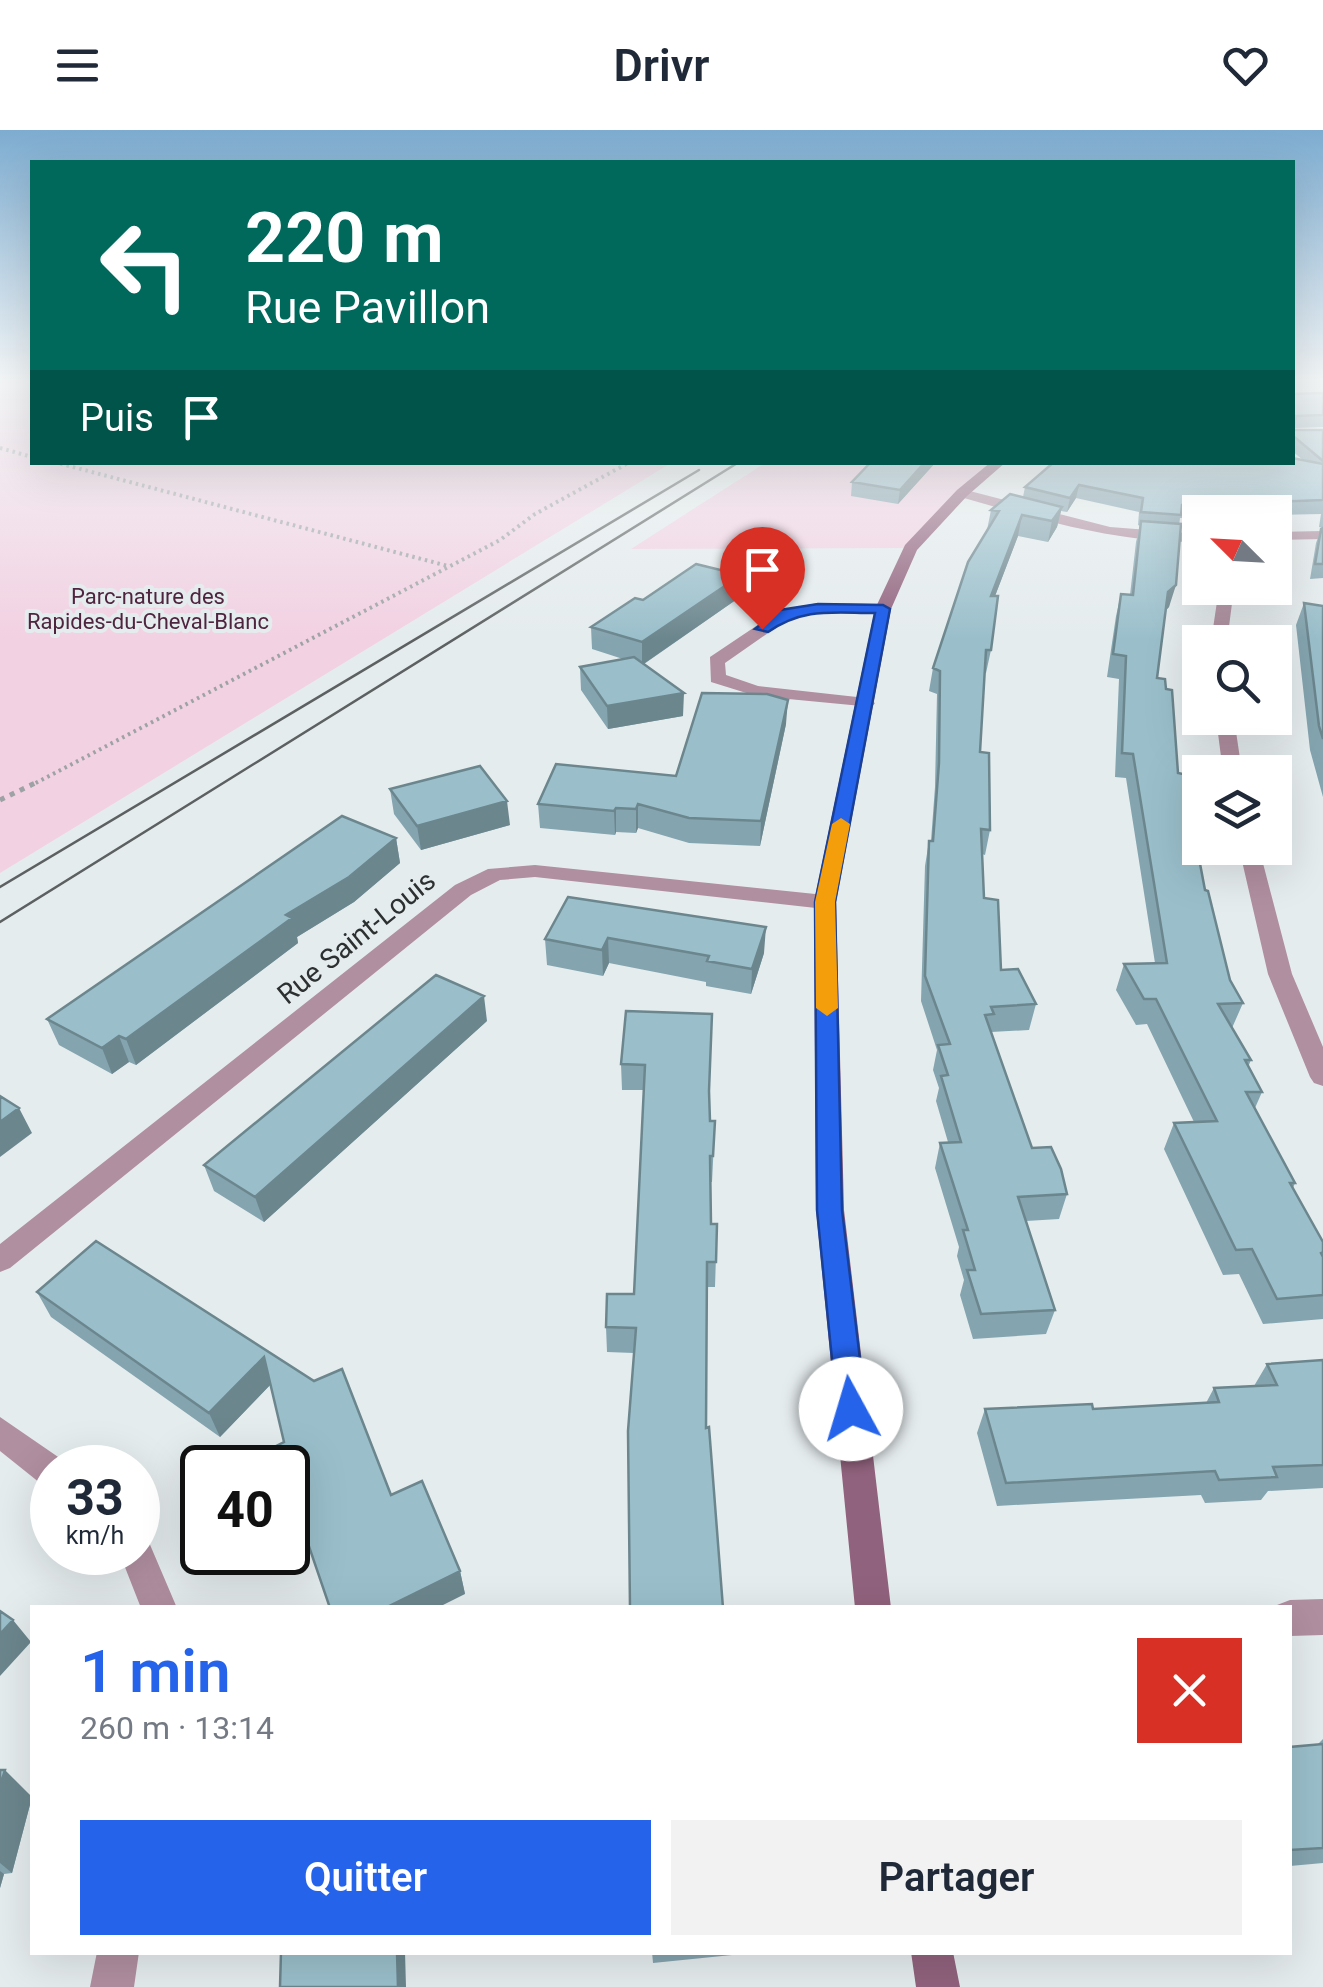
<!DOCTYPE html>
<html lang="fr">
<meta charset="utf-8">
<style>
:root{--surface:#fff;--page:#f2f2f3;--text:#1f2937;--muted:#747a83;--accent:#2563eb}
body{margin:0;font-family:Roboto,sans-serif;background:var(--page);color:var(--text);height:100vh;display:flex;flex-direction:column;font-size:38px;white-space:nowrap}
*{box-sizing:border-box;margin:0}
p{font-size:32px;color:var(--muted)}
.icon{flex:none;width:55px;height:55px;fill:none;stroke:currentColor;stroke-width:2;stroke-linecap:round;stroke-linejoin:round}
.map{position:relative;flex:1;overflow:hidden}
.panel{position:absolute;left:30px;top:1475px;width:1262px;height:350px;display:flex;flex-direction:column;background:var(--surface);border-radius:0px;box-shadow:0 10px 40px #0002}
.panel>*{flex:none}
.top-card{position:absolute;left:30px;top:30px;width:1265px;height:305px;border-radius:0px;box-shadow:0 10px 40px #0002;background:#00695c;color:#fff;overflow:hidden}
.needle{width:65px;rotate:294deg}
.fabs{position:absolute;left:1182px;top:365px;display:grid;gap:20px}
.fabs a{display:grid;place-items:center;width:110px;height:110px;border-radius:0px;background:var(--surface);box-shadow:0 10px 40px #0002;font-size:50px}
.speed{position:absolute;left:30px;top:1315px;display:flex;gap:20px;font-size:50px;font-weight:700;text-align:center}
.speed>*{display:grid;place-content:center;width:130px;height:130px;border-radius:50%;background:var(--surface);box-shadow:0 10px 40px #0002;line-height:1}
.speed small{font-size:25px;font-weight:400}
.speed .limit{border:5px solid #111;border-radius:15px;background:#fff;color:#111}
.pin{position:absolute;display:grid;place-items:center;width:85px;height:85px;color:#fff;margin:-102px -42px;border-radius:50% 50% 50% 0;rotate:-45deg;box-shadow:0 0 10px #0007}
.pin .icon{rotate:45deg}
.me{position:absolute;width:110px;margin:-55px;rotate:354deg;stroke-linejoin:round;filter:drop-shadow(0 0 8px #0008)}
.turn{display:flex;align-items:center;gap:35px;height:210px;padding:0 50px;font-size:45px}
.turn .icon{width:130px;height:130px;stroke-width:2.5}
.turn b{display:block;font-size:70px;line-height:85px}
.then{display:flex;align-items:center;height:95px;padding:0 50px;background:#0003;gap:20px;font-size:38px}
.round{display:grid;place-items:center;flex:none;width:105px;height:105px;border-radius:0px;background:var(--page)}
.overview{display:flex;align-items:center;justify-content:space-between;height:170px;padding:0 50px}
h1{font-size:60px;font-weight:600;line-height:75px;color:var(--accent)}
.primary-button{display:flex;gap:20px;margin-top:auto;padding:20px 50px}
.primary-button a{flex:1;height:115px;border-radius:0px;background:var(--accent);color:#fff;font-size:40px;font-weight:600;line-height:115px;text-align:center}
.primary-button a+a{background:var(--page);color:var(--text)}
header{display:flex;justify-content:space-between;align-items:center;height:130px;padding:0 50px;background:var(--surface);font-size:45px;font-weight:600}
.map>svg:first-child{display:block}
.green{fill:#f2d1e2}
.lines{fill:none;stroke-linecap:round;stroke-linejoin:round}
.path-far1{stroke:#9da2a4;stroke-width:4;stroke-dasharray:2.5 4;stroke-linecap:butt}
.path{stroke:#9da2a4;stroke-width:5;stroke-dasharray:5 6;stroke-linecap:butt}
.street{fill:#b08fa0;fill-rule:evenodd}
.secondary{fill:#91627d;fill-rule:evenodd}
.tram{stroke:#5c6061;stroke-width:2.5}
.wall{fill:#84a4af}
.shaded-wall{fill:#6c868e}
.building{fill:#9abfcb;stroke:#6c868e;stroke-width:2.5}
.route{fill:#2563eb;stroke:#184099;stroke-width:2.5}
.slow{fill:#f59e0b}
.labels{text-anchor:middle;stroke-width:8;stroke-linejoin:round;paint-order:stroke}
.far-park-label{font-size:22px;fill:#4f243e;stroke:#e5ecee}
.street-label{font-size:28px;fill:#2d3030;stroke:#e5ecee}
</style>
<header><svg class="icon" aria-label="menu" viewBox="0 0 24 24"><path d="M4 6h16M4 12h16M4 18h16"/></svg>Drivr<svg class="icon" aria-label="heart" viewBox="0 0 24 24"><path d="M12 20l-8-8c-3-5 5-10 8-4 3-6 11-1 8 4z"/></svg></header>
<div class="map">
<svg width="1323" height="1857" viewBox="0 0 1323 1857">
<rect width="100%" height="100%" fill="#e5ecee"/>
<!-- green -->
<path class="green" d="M0 249H32V332L671 333 0 743Z
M765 333H1000L910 418 631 419Z"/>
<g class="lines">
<!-- path-far1 -->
<path class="path-far1" d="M0 318 32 327
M54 332 448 436
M30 656 500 410 535 384 630 332"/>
<!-- path -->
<path class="path" d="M0 670 35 653"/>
<!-- street -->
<path class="street" d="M962 359 1110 397 1200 404V412C1116 413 1037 389 957 366V360Z
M1323 401V409L1275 410V402Z
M1219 458H1234L1227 512H1211Z
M818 473 883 474 891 479 883 484 818 483 791 487 725 533 726 545 758 556 866 568 875 573 872 577 756 566 711 552 710 527 780 480Z
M1216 588H1234L1242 642H1223Z
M1239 718H1259L1292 844 1323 917V956L1314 953 1310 947 1268 844Z
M535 735 825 765 836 772 825 779 535 747 500 750 471 765 10 1138 0 1142V1114L455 755 488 739Z
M0 1287 64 1331 67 1338H52V1357L40 1353 0 1321Z
M138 1406 148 1410 177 1478H141L119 1422H138Z
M1323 1469V1505L1290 1506V1478L1277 1475 1290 1470Z
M97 1822H139L134 1857H90Z"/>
<!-- secondary -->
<path class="secondary" d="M991 332H1006L967 366 917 420 891 479 836 772 844 1080 891 1478H855L816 1080 814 772 875 479 905 415 957 360Z
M911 1822H953L960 1857H916Z"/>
<!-- tram -->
<path class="tram" d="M0 757 699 340
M0 792 739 332"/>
</g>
<!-- wall -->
<path class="wall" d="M1323 263V297L1294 298 1293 300H1323V398L1319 397 1321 384 1275 385V382H1200V388H1180L1169 477 1166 480 1157 548 1166 559 1178 643 1205 760 1230 850 1243 873 1232 898 1251 930 1248 937 1262 962 1255 978 1295 1053 1293 1058 1323 1112V1189L1263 1194 1239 1144 1223 1145 1164 1019 1174 993 1194 992 1147 894 1136 895 1116 860 1124 834 1155 833 1126 648 1115 647 1119 549 1107 547 1116 486 1121 464 1130 465 1136 412 1140 396 1138 395 1139 382 1076 368 1067 382 1061 381 1057 397 1048 412 1018 406 995 466 991 520 986 543H984L980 622 990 700 985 725 982 724 984 768 1001 840 1036 874 1029 900 991 902 1032 1018 1067 1064 1059 1089 1026 1091 1055 1180 1046 1204 973 1209 960 1165 964 1150 957 1126 959 1117 935 1038 940 1013 948 1012 936 971 939 958 933 940 937 920 921 871 925 736 929 711H931L935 657 937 564 929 561 933 538 987 400 991 380 1023 367 1025 357 1303 330 1292 321V264Z
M936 332 898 374 851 366 852 352Z
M1323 398V448L1310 449 1316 413 1321 399Z
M740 467 644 534 683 586 608 599 581 560 580 537 623 529 592 519 591 497 643 470Z
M1304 473 1323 476V667L1310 620 1296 495Z
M786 594 760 716 689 713 638 698 636 703 616 702 615 705 540 698 538 674 676 646Z
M390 659 510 695 421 720 394 684Z
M396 708 400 733 354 772 297 807 298 813 136 935 129 932 112 944 59 915 47 889Z
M568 767 764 823 751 864 706 856V852L609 833 603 846 547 835 545 809Z
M626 881 709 965 710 991H715L712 1052H710L711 1094H717L715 1157H707L706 1298 723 1478 634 1223 607 1222 606 1197 634 1164 644 960H622L621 934Z
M487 891 264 1092 214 1061 204 1035Z
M37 1162 314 1251 391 1365 460 1441 465 1464 284 1312 270 1255 220 1307 51 1187Z
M1323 1230V1358L1268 1361 1261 1370 1205 1373 1201 1365 997 1376 977 1303 985 1279H1093L1206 1273 1214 1258 1254 1256 1267 1234Z
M1323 1609V1733L1290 1736V1617L1318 1614Z
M0 1640 32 1667 12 1743 4 1744 0 1758Z
M652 1822H742V1824L653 1833Z"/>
<!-- shaded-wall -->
<path class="shaded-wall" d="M925 332H936L898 374 900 360Z
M1079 355 1076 368 1067 382 1070 368Z
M1062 377 1057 397 1048 412 1052 391Z
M1022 385 1018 406 987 487 991 466Z
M741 445 740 467 642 535V512Z
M1176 455 1169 477 1162 484 1168 462Z
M684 563 683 586 608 599 607 576Z
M788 570 786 594 760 716 761 691Z
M507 671 510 695 421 720 417 696Z
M638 674V698L636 703V679Z
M616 678V702L615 705 614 681Z
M396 708 400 733 354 772 297 807 298 813 136 935 126 909 286 785Z
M766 797 764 823 751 864 752 839Z
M608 808 609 833 603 846 602 820Z
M484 866 487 891 264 1092 255 1067Z
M119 906 129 932 112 944 102 918Z
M19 978 32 1003 0 1027V992Z
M264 1227 273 1252 220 1307 209 1283Z
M460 1441 465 1464 437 1478H385Z
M13 1490 31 1512 0 1546V1504Z
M5 1640 32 1667 12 1743 0 1733V1656Z
M0 1741 4 1744 0 1758Z
M397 1822H405L406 1857H398Z"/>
<!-- building -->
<path class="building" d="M1323 263V285L1296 286 1293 300H1323V331L1292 305V264Z
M1292 328 1323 334V370L1182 375 1181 385 1141 382 1143 368 1079 355 1070 368 1025 357 1054 332H1292Z
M871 332H925L900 360 852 352Z
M1010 364 1062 377 1052 391 1022 385 991 466H998L991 520H986L980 622 989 623 990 700 981 699 984 768 998 770 1001 840 1018 839 1036 874 991 877 994 884 985 885 1032 1018 1051 1017 1061 1039 1067 1064 1018 1067 1055 1180 981 1184 967 1140H975L963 1100H968L940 1013 961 1012 941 946 948 945 938 915 950 914 925 846 929 711H933L939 633 940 541 933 538 968 432 999 381 991 380Z
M1141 391 1181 394 1176 455 1168 462 1157 548 1165 549 1166 559 1172 560 1178 643 1183 644 1205 760 1208 761 1230 850 1243 873 1218 874 1251 930H1245L1262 962H1246L1295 1053H1290L1323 1112V1122L1321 1123 1323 1127V1165L1277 1169 1252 1119 1236 1120 1174 993 1217 991 1156 869H1144L1124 834 1167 833 1133 624 1122 623 1126 526 1113 524 1121 464 1133 465Z
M1323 398V434H1315L1321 399Z
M696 434 741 445 642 512 591 497 635 468 643 470Z
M1304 473 1323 476V609L1319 596Z
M634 527 684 563 607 576 580 537Z
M702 563 767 564 788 570 761 691 689 688 638 674 636 679 616 678 614 681 538 674 556 634 676 646Z
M480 636 507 671 417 696 390 659Z
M342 686 396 708 349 747 286 785 292 788 126 909 119 906 102 918 47 889Z
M568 767 766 797 752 839 707 831 709 826 608 808 602 820 545 809Z
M436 845 484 866 255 1067 204 1035Z
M626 881 712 884 709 961 710 991H715L713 1026H710L711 1094H717L716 1132H707L706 1298 709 1297 723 1478H630L628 1301 636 1198 606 1197 607 1164H634L645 935 621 934Z
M0 966 19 978 0 992Z
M96 1111 314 1251 342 1239 391 1365 422 1351 460 1441 385 1478H330L288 1355V1338H282L274 1317 284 1312 264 1227 209 1283 37 1162Z
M1323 1230V1335L1273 1337 1277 1347 1219 1350 1215 1341 1006 1353 985 1279 1092 1274 1093 1279 1219 1272 1214 1258 1277 1255 1267 1234Z
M0 1481 13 1490 0 1504Z
M1323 1614V1718L1290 1720V1617Z
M0 1640H5L0 1656Z
M281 1822H397L398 1857H280Z"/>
<!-- sky -->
<linearGradient id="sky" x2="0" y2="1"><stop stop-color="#7dacd0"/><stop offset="0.49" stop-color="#f3f6f7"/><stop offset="1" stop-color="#f3f6f7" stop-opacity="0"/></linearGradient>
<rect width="1323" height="509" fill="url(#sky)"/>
<!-- route -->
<path class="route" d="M818 474 883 475 890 479 835 772 842 1080 866 1279 862 1288 851 1292 841 1288 837 1279 817 1080 815 772 875 483C833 483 804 477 768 502L755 499 780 480Z"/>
<!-- slow -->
<path class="slow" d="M841 688 850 694 835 772 838 878 827 886 816 878 815 772 832 694Z"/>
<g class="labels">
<!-- far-park labels -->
<g class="far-park-label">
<text x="148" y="474">Parc-nature des<tspan x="148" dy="25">Rapides-du-Cheval-Blanc</tspan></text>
</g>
<!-- street labels -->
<g class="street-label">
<text transform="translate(356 807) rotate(-39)" y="10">Rue Saint-Louis</text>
</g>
</g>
</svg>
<div class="fabs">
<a><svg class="needle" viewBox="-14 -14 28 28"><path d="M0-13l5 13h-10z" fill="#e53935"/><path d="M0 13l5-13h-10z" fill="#747a83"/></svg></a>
<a><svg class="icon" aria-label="search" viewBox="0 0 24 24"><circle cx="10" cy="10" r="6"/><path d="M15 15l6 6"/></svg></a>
<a><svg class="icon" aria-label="layers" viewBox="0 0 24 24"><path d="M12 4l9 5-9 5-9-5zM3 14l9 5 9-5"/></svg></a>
</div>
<div class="speed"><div>33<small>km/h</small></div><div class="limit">40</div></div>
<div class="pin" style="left:762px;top:499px;background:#d93025"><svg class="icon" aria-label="arrive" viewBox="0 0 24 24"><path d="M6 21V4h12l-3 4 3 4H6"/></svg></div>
<svg class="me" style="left:851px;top:1279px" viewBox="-20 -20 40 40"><circle r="19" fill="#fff"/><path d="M0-13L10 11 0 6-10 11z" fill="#2563eb"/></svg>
<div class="top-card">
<div class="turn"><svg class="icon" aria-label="left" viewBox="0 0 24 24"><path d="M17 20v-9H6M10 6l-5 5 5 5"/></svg><div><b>220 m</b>Rue Pavillon</div></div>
<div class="then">Puis<svg class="icon" aria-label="arrive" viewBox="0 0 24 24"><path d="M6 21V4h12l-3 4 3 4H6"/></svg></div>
</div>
<section class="panel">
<div class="overview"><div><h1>1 min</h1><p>260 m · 13:14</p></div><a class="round" style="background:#d93025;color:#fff"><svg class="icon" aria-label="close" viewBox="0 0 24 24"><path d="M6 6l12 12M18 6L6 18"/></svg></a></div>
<div class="primary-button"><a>Quitter</a><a>Partager</a></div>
</section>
</div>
